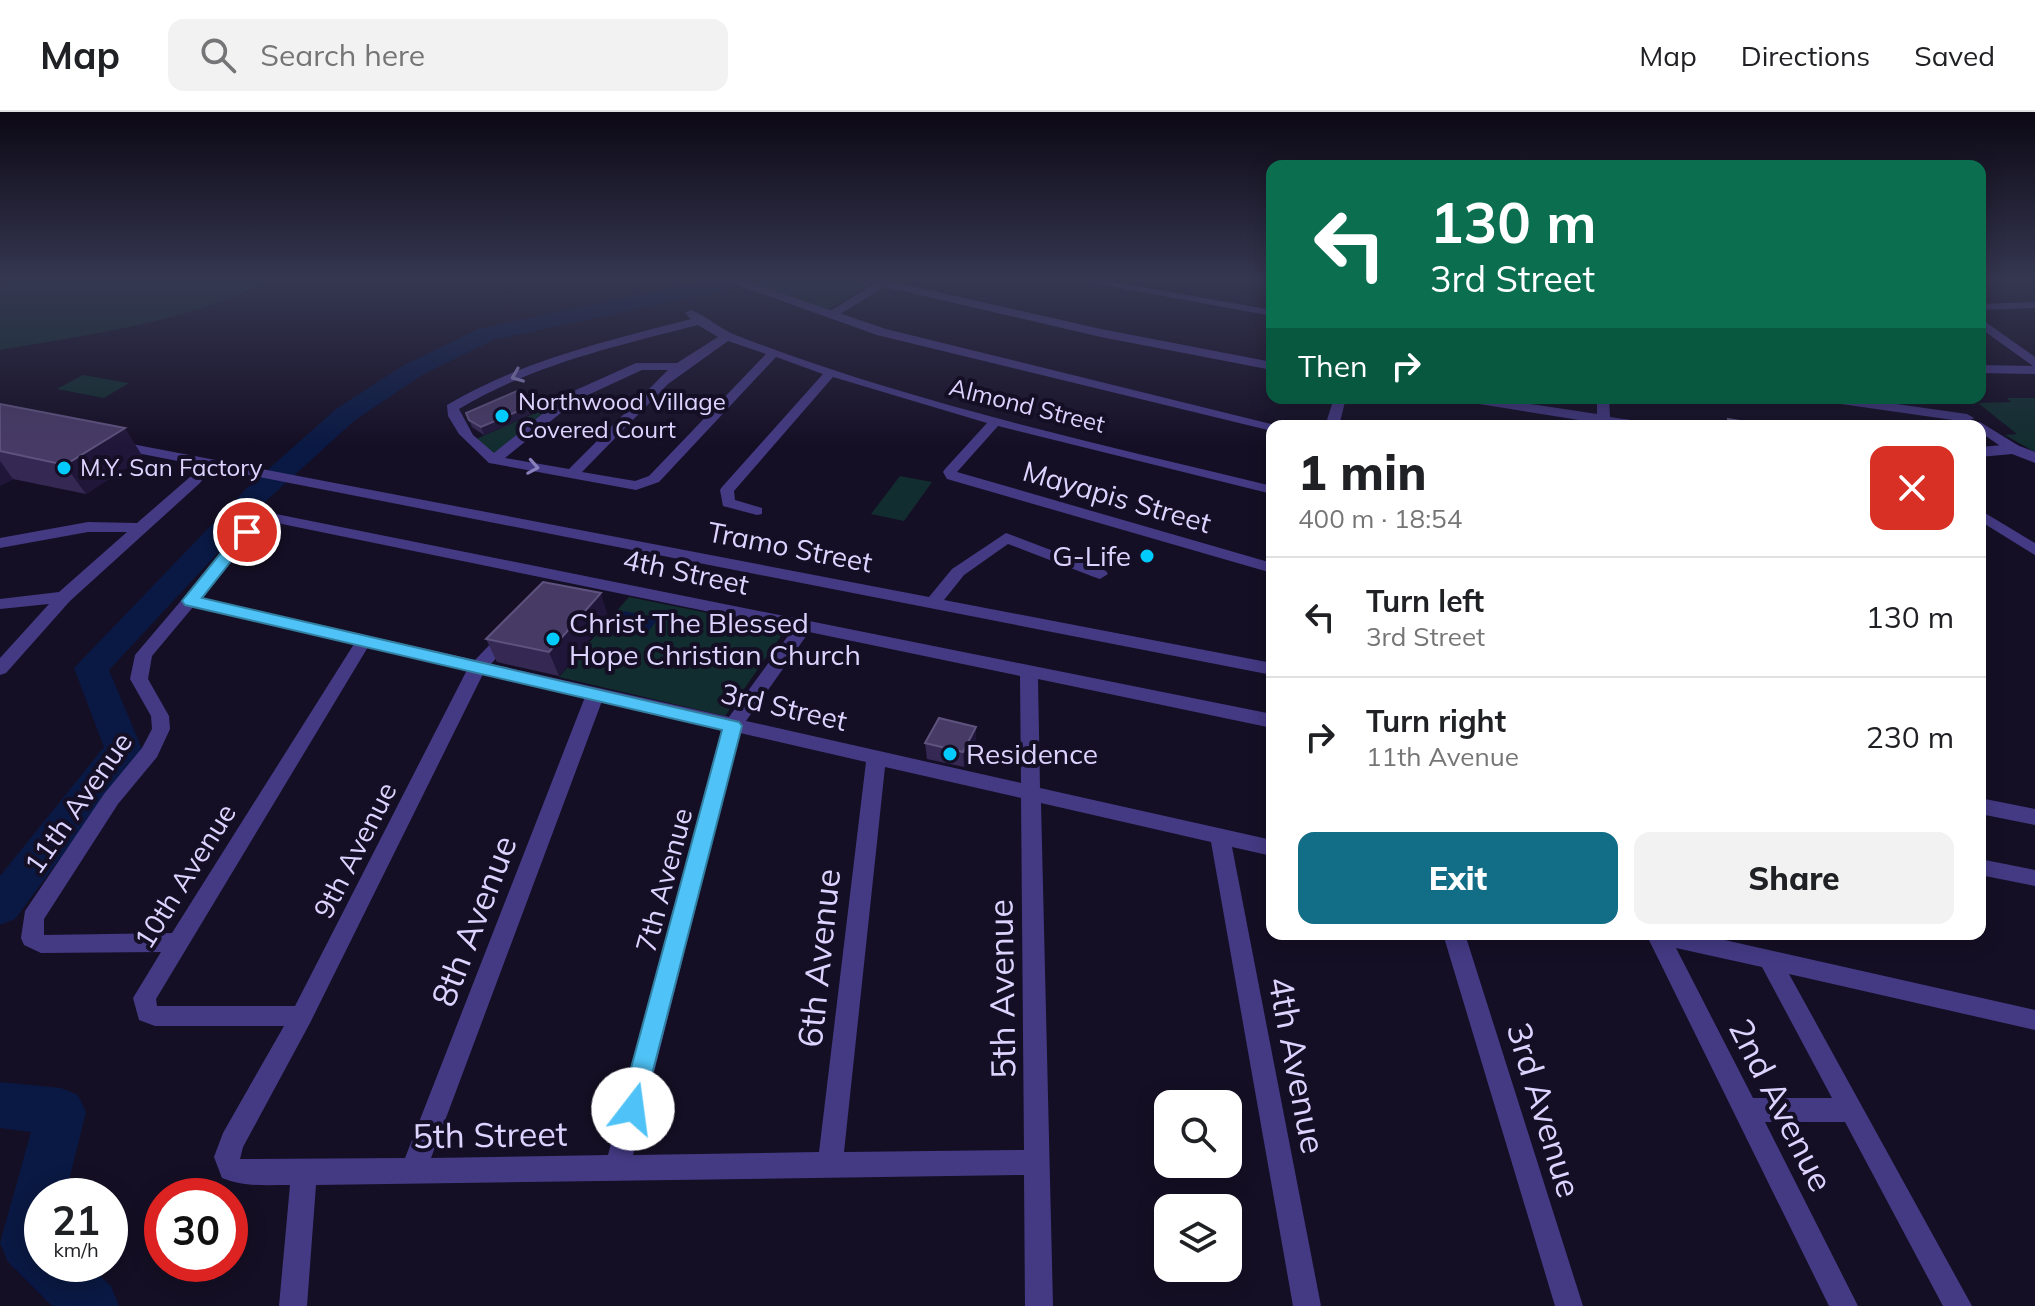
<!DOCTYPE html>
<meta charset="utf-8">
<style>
:root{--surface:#fff;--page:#f2f2f2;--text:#202124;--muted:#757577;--line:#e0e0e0;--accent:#126d86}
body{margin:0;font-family:Mulish,sans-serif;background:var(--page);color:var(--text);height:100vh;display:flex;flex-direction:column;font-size:30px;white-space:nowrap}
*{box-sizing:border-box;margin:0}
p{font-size:26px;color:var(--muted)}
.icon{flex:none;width:44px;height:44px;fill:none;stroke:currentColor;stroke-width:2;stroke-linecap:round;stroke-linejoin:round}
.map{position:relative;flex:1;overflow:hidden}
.drawer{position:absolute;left:1266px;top:308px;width:720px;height:520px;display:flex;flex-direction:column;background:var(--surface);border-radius:16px;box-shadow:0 4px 20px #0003}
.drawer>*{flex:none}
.hud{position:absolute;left:1266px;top:48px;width:720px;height:244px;border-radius:16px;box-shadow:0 4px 20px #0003;background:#0b6e4f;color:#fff;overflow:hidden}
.tools{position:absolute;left:1154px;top:978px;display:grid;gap:16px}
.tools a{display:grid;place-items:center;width:88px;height:88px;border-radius:16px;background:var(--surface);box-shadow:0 4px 20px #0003;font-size:40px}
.speed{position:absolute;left:24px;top:1066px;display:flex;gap:16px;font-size:40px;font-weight:700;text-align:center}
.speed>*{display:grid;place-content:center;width:104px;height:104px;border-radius:50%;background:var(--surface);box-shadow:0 4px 20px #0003;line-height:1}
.speed small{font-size:20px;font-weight:400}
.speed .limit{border:12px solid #d22;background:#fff;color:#111}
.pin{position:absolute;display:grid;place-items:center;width:68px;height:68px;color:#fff;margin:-34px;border:4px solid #fff;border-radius:50%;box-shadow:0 2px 8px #0007}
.me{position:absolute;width:88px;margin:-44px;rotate:15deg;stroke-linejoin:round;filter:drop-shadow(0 0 6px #0008)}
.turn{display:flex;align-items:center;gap:28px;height:168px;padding:0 32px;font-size:36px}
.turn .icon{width:104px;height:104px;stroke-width:2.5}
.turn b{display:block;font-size:56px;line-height:68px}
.then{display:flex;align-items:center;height:76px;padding:0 32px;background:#0003;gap:16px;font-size:30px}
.round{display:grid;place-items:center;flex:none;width:84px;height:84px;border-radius:16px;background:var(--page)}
.summary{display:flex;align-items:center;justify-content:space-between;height:136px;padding:0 32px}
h1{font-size:48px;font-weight:800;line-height:60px}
.primary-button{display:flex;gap:16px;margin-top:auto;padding:16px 32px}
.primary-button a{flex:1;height:92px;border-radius:16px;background:var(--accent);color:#fff;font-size:32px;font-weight:800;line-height:92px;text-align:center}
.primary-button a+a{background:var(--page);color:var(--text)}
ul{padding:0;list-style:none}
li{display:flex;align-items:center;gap:24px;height:120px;padding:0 32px;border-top:2px solid var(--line)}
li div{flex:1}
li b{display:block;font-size:30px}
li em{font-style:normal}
header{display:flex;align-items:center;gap:48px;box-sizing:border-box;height:112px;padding:0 40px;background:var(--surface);border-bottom:2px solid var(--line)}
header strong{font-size:38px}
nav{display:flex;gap:44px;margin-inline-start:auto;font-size:28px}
.search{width:560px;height:72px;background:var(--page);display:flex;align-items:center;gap:20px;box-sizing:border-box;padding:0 28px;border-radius:16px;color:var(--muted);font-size:30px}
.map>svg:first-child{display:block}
.green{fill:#122d2f}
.water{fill:#0a1943}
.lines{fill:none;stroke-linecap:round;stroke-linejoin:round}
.river{fill:#0a1943;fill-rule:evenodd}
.minor{fill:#443a84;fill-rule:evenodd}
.tertiary{fill:#443a84;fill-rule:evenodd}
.wall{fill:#352853}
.shaded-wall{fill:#201639}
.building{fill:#473a65;stroke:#5e527e;stroke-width:2}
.oneway{stroke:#897fbb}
.route{fill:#4fc3f7;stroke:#337fa1;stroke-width:2}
.poi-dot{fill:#01cafd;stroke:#150f25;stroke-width:3}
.labels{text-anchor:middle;stroke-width:8;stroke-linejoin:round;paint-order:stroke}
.far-poi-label{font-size:24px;fill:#ddd3ff;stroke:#150f25;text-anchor:start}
.far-street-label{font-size:24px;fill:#ddd3ff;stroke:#150f25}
.street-label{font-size:28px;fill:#ddd3ff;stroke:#150f25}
.poi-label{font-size:28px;fill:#ddd3ff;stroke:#150f25;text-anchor:start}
.near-street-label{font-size:34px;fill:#ddd3ff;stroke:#150f25}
</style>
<header>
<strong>Map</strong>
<div class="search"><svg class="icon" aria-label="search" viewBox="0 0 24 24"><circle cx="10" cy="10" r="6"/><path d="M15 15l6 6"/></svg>Search here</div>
<nav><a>Map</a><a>Directions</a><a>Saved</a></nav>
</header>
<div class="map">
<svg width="2035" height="1194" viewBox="0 0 2035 1194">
<rect width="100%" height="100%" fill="#150f25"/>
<!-- green -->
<path class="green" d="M16 167H273C189 210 92 222 0 238V176Z
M775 167H850L870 173 828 197 755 172Z
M83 263 129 271 104 286 57 277Z
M2007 286H2035V340L2005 323 2017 322 1978 291 2011 290Z
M563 289 493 344 476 327Z
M900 364 932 370 904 409 871 402Z
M629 485 786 517 725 604 559 565Z"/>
<!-- water -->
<path class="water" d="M624 499 659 506 646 522 610 515Z"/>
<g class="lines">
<!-- river -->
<path class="river" d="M712 167H755L744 174 493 228 422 263 354 309 266 389 109 558 142 637 15 807 0 813V764L104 635 74 556 246 377 336 297 404 253 478 217Z
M0 970 61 976 78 983 86 1000 65 1084H42V1152H87L111 1174 119 1194H52L8 1150 0 1131 31 1020 0 1016Z"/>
<!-- minor -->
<path class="minor" d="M861 167H881L1101 217 1272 250V258L1101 225 885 175 835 205H827V201L874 172Z
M1071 167H1096L1272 198V204Z
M2035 190V196L1980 198V192Z
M691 198C707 204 721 218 738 224 911 291 1092 330 1272 374V382L998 314 957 360 1272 451V461L947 367 943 360 945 357 987 311 833 265 734 379 735 388 762 396V402L757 403 723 394 720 378 722 375 823 262 776 245 659 370 636 378 489 351 459 322 448 304 447 293C523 248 607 229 691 207L685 201ZM698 213 718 225 677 251H636L567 282 494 341 473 323 459 297C532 253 616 234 698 213ZM728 229 766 242 649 364 635 369 582 360 668 272ZM642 258H668L569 357 505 346 577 288Z
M1980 206 2035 245V262L1980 261V253L2033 254 1980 216Z
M1334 286H1346L1339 314H1325Z
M1461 286H1492L1597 302V286H1609L1610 305 1645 310 1652 314 1604 312 1467 290Z
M1821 286H1854L1967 302 1974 306 1967 310 1827 290Z
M1980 310 2019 334V340H2009L1980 320V314H1973Z
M116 329 929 485 952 457 1006 421 1106 459 1108 462 1100 467 1094 465 1008 432 964 463 944 488 1272 551V563L111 336 109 333Z
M195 364 202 368 200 371 70 489 6 561 0 563V546L49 492 0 497V487L59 480 127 420H88L0 436V426L88 410 137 411 190 365Z
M1980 398 2035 431V443L1980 409Z
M276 402 1272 602V616L1038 567 1040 676 1272 728V744L1232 735 1321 1194H1293L1211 730 1041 691 1053 1194H1025L1024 1063 316 1073 307 1194H279L290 1073C266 1073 244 1075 222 1066L214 1045 223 1021 284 914H155L139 908 133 886 161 840 41 841 24 833 21 826 25 799 104 682 142 636 152 617 151 604 130 567 135 543 242 417 249 410ZM277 411 793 517 729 605 491 552 515 525 507 519 501 521 475 548 201 486 259 416ZM193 495 354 532 172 821 44 823V807L118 692 157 645 170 617 169 604 148 567 152 544ZM809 520 1020 564 1021 671 746 609ZM368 535 467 558 295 894H157L156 887ZM483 562 585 585 405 1046 240 1047 243 1035 310 911ZM602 589 723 617 608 1043 431 1046ZM740 621 866 650 819 1040 633 1043ZM885 655 1021 686 1024 1038 844 1040Z
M1980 686 2035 697V713L1980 702Z
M1980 747 2035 758V774L1980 763Z
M1443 822H1465L1583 1194H1555Z
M1646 822H1698L2035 898V918L1789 862 1972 1194H1943L1845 1010H1765L1858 1194H1829ZM1676 836 1762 855 1832 986H1753Z"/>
<!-- tertiary -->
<path class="tertiary" d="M721 167H739L886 217 1279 314H1272V319L877 223Z
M2014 332 2035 340V351L2012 342 1980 345V335Z"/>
</g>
<!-- wall -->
<path class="wall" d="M537 291 539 298 484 323 472 315 466 301Z
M0 292 143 345 86 382 13 367 0 374Z
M608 504 559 564 497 550 486 527Z
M925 631H976L964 655 927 647Z"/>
<!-- shaded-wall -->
<path class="shaded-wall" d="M537 291 539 298 484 323 481 315Z
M125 316 143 345 86 382 65 353Z
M0 349 13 367 0 374Z
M601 481 608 504 559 564 549 540Z
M976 615V631L964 655 963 640Z"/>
<!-- building -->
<path class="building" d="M517 279 537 291 481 315 469 308 466 301Z
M0 292 125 316 65 353 0 339Z
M1728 307 1770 314H1730Z
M543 470 601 481 549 540 486 527Z
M939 606 976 615 963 640 925 631Z"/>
<!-- one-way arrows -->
<defs><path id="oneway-chevron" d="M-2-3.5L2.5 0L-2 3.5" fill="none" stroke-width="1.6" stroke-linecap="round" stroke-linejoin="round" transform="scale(2)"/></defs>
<g class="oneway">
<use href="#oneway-chevron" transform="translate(517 264) rotate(158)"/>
<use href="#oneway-chevron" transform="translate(533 355) rotate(10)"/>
</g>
<!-- sky -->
<linearGradient id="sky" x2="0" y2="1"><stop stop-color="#0c0814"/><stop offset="0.5" stop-color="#353751"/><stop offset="1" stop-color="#353751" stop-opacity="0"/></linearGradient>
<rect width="2035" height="334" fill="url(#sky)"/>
<!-- route -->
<path class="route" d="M247 415 254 420 202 486 739 610 742 614 641 1005 633 1009 624 1005 620 997 722 618 185 493 182 489 185 485 241 416Z"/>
<!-- markers -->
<g class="poi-dot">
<circle cx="502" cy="304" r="8"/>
<circle cx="64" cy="356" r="8"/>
<circle cx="1147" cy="444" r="8"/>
<circle cx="553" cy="527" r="8"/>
<circle cx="950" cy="642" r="8"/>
</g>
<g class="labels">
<!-- far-poi labels -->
<g class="far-poi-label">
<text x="518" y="298">Northwood Village<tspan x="518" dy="28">Covered Court</tspan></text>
<text x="80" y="364">M.Y. San Factory</text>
</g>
<!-- far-street labels -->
<g class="far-street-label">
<text transform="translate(1027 294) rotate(14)" y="8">Almond Street</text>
</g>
<!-- street labels -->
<g class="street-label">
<text transform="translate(1117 385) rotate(16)" y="10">Mayapis Street</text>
<text transform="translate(790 435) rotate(11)" y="10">Tramo Street</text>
<text transform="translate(686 460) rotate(12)" y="10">4th Street</text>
<text transform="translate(784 595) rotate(13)" y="10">3rd Street</text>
<text transform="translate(78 691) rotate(-55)" y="10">11th Avenue</text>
<text transform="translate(355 738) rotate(-63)" y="10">9th Avenue</text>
<text transform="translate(185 764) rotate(-58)" y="10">10th Avenue</text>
<text transform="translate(664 768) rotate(-75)" y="10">7th Avenue</text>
</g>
<!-- poi labels -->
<g class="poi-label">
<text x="1131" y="454" text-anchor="end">G-Life</text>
<text x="569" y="521">Christ The Blessed<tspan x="569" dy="32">Hope Christian Church</tspan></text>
<text x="966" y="652">Residence</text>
</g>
<!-- near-street labels -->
<g class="near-street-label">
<text transform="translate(474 809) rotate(-69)" y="12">8th Avenue</text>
<text transform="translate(819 846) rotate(-84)" y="12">6th Avenue</text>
<text transform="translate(1002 877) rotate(-91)" y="12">5th Avenue</text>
<text transform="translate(1297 953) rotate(79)" y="12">4th Avenue</text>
<text transform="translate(1781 993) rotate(63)" y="12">2nd Avenue</text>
<text transform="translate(1544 998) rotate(73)" y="12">3rd Avenue</text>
<text transform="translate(490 1023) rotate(-1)" y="12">5th Street</text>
</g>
</g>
</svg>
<div class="tools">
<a><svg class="icon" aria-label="search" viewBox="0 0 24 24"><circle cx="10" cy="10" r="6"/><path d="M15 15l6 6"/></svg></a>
<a><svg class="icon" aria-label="layers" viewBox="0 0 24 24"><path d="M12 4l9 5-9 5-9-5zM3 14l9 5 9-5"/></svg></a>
</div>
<div class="speed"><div>21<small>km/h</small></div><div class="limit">30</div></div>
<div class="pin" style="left:247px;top:420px;background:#d93025"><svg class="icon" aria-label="arrive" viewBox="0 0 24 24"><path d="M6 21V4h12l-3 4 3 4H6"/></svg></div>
<svg class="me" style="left:633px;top:997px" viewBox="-20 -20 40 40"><circle r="19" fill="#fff"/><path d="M0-13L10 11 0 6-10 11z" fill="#4fc3f7"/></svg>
<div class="hud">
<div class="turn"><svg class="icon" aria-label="left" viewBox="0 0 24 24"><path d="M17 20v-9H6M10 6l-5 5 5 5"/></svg><div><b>130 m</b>3rd Street</div></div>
<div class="then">Then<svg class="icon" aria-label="right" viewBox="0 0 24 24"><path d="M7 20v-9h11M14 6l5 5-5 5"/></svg></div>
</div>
<section class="drawer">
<div class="summary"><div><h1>1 min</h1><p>400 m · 18:54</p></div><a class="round" style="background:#d93025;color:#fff"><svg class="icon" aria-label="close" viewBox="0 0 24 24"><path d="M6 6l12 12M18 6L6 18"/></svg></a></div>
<ul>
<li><svg class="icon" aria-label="left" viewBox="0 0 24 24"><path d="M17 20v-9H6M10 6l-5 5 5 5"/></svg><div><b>Turn left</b><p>3rd Street</p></div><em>130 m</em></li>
<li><svg class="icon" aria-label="right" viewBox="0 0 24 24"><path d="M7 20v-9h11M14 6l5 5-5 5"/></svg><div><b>Turn right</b><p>11th Avenue</p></div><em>230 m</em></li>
</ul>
<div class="primary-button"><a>Exit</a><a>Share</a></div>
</section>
</div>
